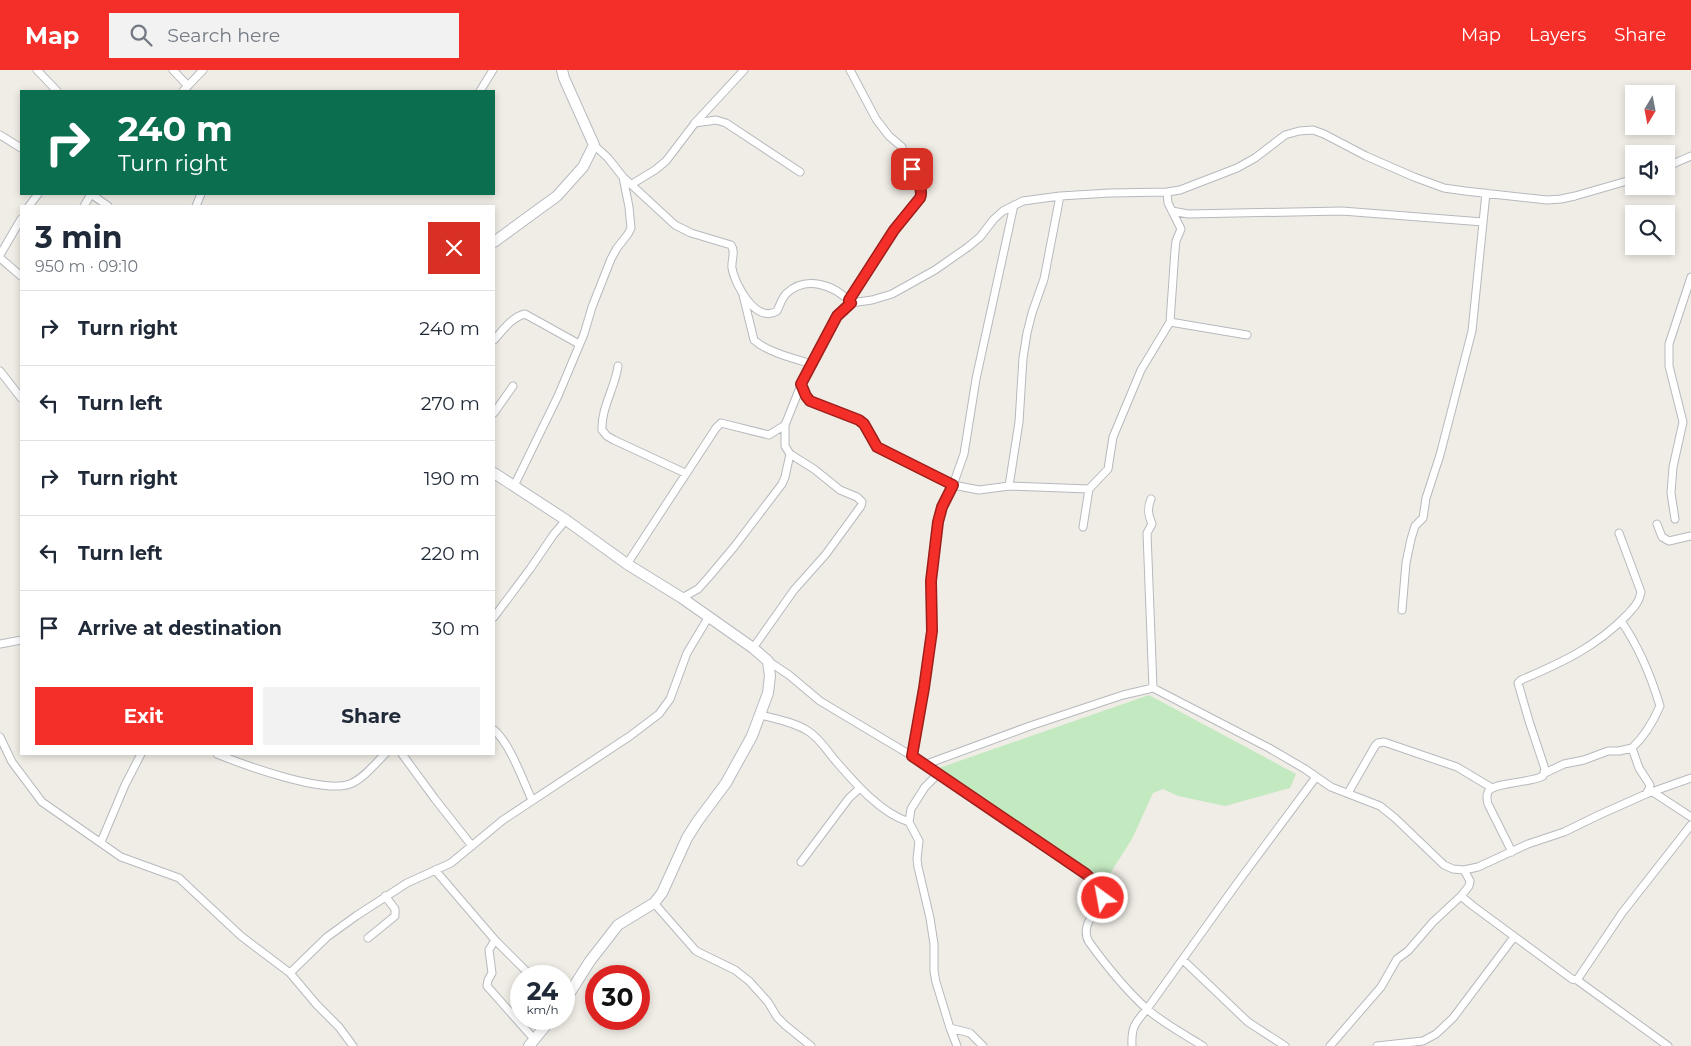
<!DOCTYPE html>
<meta charset="utf-8">
<style>
:root{--surface:#fff;--page:#f2f2f3;--text:#1f2937;--muted:#747a83;--line:#e0e1e3;--accent:#f42e28}
body{margin:0;font-family:Montserrat,sans-serif;background:var(--page);color:var(--text);height:100vh;display:flex;flex-direction:column;font-size:19px;white-space:nowrap}
*{box-sizing:border-box;margin:0}
p{font-size:16px;color:var(--muted)}
.icon{flex:none;width:28px;height:28px;fill:none;stroke:currentColor;stroke-width:2;stroke-linecap:round;stroke-linejoin:round}
.map{position:relative;flex:1;overflow:hidden}
.drawer{position:absolute;left:20px;top:135px;width:475px;height:550px;display:flex;flex-direction:column;background:var(--surface);border-radius:0px;box-shadow:0 2px 8px #0003}
.drawer>*{flex:none}
.banner{position:absolute;left:20px;top:20px;width:475px;height:105px;border-radius:0px;box-shadow:0 2px 8px #0003;background:#0b6e4f;color:#fff;overflow:hidden}
.needle{width:32px;rotate:190deg}
.buttons{position:absolute;left:1625px;top:15px;display:grid;gap:10px}
.buttons a{display:grid;place-items:center;width:50px;height:50px;border-radius:0px;background:var(--surface);box-shadow:0 2px 8px #0003;font-size:25px}
.speed{position:absolute;left:510px;top:895px;display:flex;gap:10px;font-size:25px;font-weight:700;text-align:center}
.speed>*{display:grid;place-content:center;width:65px;height:65px;border-radius:50%;background:var(--surface);box-shadow:0 2px 8px #0003;line-height:1}
.speed small{font-size:12px;font-weight:400}
.speed .limit{border:8px solid #d22;background:#fff;color:#111}
.pin{position:absolute;display:grid;place-items:center;width:42px;height:42px;color:#fff;margin:-21px;border-radius:10px;box-shadow:0 2px 8px #0006}
.me{position:absolute;width:55px;margin:-28px;rotate:328deg;stroke-linejoin:round;filter:drop-shadow(0 0 4px #0008)}
.turn{display:flex;align-items:center;gap:18px;height:105px;padding:0 15px;font-size:22px}
.turn .icon{width:65px;height:65px;stroke-width:2.5}
.turn b{display:block;font-size:35px;line-height:42px}
.round{display:grid;place-items:center;flex:none;width:52px;height:52px;border-radius:0px;background:var(--page)}
.summary{display:flex;align-items:center;justify-content:space-between;height:85px;padding:0 15px}
h1{font-size:30px;font-weight:700;line-height:38px}
.primary-button{display:flex;gap:10px;margin-top:auto;padding:10px 15px}
.primary-button a{flex:1;height:58px;border-radius:0px;background:var(--accent);color:#fff;font-size:20px;font-weight:700;line-height:58px;text-align:center}
.primary-button a+a{background:var(--page);color:var(--text)}
ul{padding:0;list-style:none}
li{display:flex;align-items:center;gap:15px;height:75px;padding:0 15px;border-top:1px solid var(--line)}
li div{flex:1}
li b{display:block;font-size:19px}
li em{font-style:normal}
header{display:flex;align-items:center;gap:30px;box-sizing:border-box;height:70px;padding:0 25px;background:var(--accent);color:#fff}
header strong{font-size:24px}
nav{display:flex;gap:28px;margin-inline-start:auto;font-size:18px}
.search{width:350px;height:45px;background:var(--page);display:flex;align-items:center;gap:12px;box-sizing:border-box;padding:0 18px;border-radius:0px;color:var(--muted);font-size:19px}
.map>svg:first-child{display:block}
.green{fill:#c3e9c1}
.lines{fill:none;stroke-linecap:round;stroke-linejoin:round}
.street-casing{stroke:#b6b9bd;stroke-width:9}
.secondary-casing{stroke:#b7bbc0;stroke-width:12}
.street{stroke:#fff;stroke-width:7}
.secondary{stroke:#fff;stroke-width:10}
.route-casing{stroke:#9f1e1a;stroke-width:12}
.route{stroke:#f42e28;stroke-width:9}
</style>
<header>
<strong>Map</strong>
<div class="search"><svg class="icon" aria-label="search" viewBox="0 0 24 24"><circle cx="10" cy="10" r="6"/><path d="M15 15l6 6"/></svg>Search here</div>
<nav><a>Map</a><a>Layers</a><a>Share</a></nav>
</header>
<div class="map">
<svg width="1691" height="976" viewBox="0 0 1691 976">
<rect width="100%" height="100%" fill="#f0ede6"/>
<!-- green -->
<path class="green" d="M1149 625 1296 704 1290 718 1225 736 1178 726 1163 719 1153 723 1132 769 1104 813 1077 792 936 699Z"/>
<g class="lines">
<defs>
<path id="street" d="M37 0 57 21
M173 0 188 16
M183 21 203 0
M480 21 493 0
M695 53 716 50 726 53 800 102
M0 65 21 78
M594 75 608 88 623 107 675 155 691 163 731 175C736 182 731 190 732 198 735 215 756 254 777 241 780 235 782 227 787 223 806 205 835 215 851 233
M1666 97 1691 86
M632 114 655 100 666 91 695 53 744 0
M91 124 108 136
M29 136 38 124
M84 136 91 124
M196 136 201 124
M1172 141 1188 144 1342 141 1483 152
M0 185 21 149
M0 188 21 206
M743 225 754 270C767 282 795 289 812 294
M849 230 894 160 922 124 921 119 912 99 904 89 902 77 889 66 876 49 850 0
M1170 252 1247 265
M494 270C503 260 512 247 525 244L579 274
M618 296C615 318 601 338 602 360L607 366 614 370 685 403
M0 301 21 328
M801 315 806 326 810 331 859 350 864 354 877 377 953 415 979 420 1009 416 1089 419
M494 343 513 316
M514 416 558 326 584 264 592 237 611 189 617 178 628 164 631 158 629 137 623 107
M1009 416 1019 352 1023 288 1027 263 1032 243 1044 209 1060 126
M1151 429C1147 438 1148 445 1152 454L1147 463 1153 618
M1675 449 1671 423 1673 397 1683 352 1669 296V274L1691 207
M1657 454 1662 467 1669 471 1691 466
M1083 457 1089 419 1108 399 1113 367 1141 300 1170 252 1175 180 1176 171 1181 159 1168 133 1167 122
M627 494 716 358 721 353 769 365 785 355 801 315 829 260 837 246 851 233 872 230 892 224 935 200 968 177 980 167 994 149 1003 141 1023 131 1060 126 1110 123 1167 122 1180 120 1237 98 1255 88 1285 65 1299 61 1313 60 1324 64 1366 86 1414 107 1444 118 1465 121 1547 130 1561 129 1575 126 1634 109
M682 528 698 519 708 508 734 477 782 414 785 407 790 384
M1402 540 1406 493 1411 469 1415 456 1423 448 1426 428 1440 385 1472 261 1486 123
M494 547 530 499 554 464 566 450
M1621 551C1639 577 1651 606 1660 636 1653 652 1645 666 1632 678L1639 698 1650 715 1649 719 1646 724
M0 574 21 570
M753 578 794 520 826 484 861 436 862 432 857 427 840 420 814 399 790 384 785 376V355
M768 591 789 605 820 631 912 686 1098 814 1103 820C1102 838 1078 854 1089 872 1105 894 1128 922 1148 940 1165 954 1185 965 1203 976
M761 645C776 649 794 652 808 661 819 668 826 679 834 689 854 712 880 743 909 752
M494 660C510 673 523 711 532 730
M0 667 12 692 42 732 121 787 179 808 241 866 290 903 317 935 339 957 353 976
M217 684C244 695 323 724 350 714 363 709 375 694 385 684
M402 684 435 729 472 776
M912 686 924 618 932 561 931 511 938 452 942 437 953 415 964 384 976 309 1014 135
M924 695 1030 656 1123 625 1153 618 1269 678 1305 699 1331 717 1380 736 1395 748 1444 795 1453 799 1464 800 1478 797 1528 774 1564 762 1599 745 1646 724 1691 708
M1545 703 1564 694 1584 690 1608 681H1619L1632 678
M937 705 925 717 911 739 909 752 919 771 917 789 918 797 930 848 934 874V901L936 912 950 958 957 976
M1653 722 1691 747
M1348 723 1375 676 1378 673 1384 672 1457 697 1492 718
M101 772 125 715 141 684
M1512 782 1488 734C1487 730 1486 726 1488 722 1493 712 1532 713 1543 706L1545 699 1529 651 1518 613 1521 610C1561 593 1596 577 1627 545 1634 537 1639 533 1641 522L1619 463
M801 792 849 728 859 719
M435 800 495 870 531 906
M1461 826 1473 836 1572 909 1577 910 1622 843 1691 755
M654 833 696 881 735 900 749 911 768 932 777 947 785 955 811 976
M368 868 395 846V839L385 826
M495 870 489 880 492 903 488 910 487 916 534 969
M1183 890 1248 952 1285 976
M290 903 327 867 356 846 407 813 451 793 503 750 630 666 659 644 670 629 687 583 708 548
M1577 910 1668 976
M950 958 970 963 983 976
M1132 976C1131 957 1135 953 1147 939L1238 812 1316 707
M1330 976 1381 917 1397 889 1408 881 1433 852 1461 826 1469 816 1470 811 1464 800
M1377 976 1423 971 1436 964 1453 948 1514 867"/>
<path id="secondary" d="M494 172 557 126 583 97 594 75 564 8 562 0
M494 403 566 450 627 494 682 528 753 578 768 591 770 606 768 623 752 666 726 713 697 752 687 768 662 823 654 833 618 855 590 891 564 932
M529 976 551 949"/>
</defs>
<!-- street casing -->
<use href="#street" class="street-casing"/>
<!-- secondary casing -->
<use href="#secondary" class="secondary-casing"/>
<!-- street -->
<use href="#street" class="street"/>
<!-- secondary -->
<use href="#secondary" class="secondary"/>
</g>
<g class="lines">
<defs>
<path id="route" d="M912 99C916 108 924 119 920 128L894 160 849 230 851 233 837 246 801 314 806 326 810 331 859 350 864 354 877 377 953 415 942 437 938 452 931 511 932 561 924 618 912 686 1086 804 1103 820V828"/>
</defs>
<!-- route casing -->
<use href="#route" class="route-casing"/>
<!-- route -->
<use href="#route" class="route"/>
</g>
</svg>
<div class="buttons">
<a><svg class="needle" viewBox="-14 -14 28 28"><path d="M0-13l5 13h-10z" fill="#e53935"/><path d="M0 13l5-13h-10z" fill="#747a83"/></svg></a>
<a><svg class="icon" aria-label="sound" viewBox="0 0 24 24"><path d="M4 9h4l5-4v14l-5-4H4zM17 9q2 3 0 6"/></svg></a>
<a><svg class="icon" aria-label="search" viewBox="0 0 24 24"><circle cx="10" cy="10" r="6"/><path d="M15 15l6 6"/></svg></a>
</div>
<div class="speed"><div>24<small>km/h</small></div><div class="limit">30</div></div>
<div class="pin" style="left:912px;top:99px;background:#d93025"><svg class="icon" aria-label="arrive" viewBox="0 0 24 24"><path d="M6 21V4h12l-3 4 3 4H6"/></svg></div>
<svg class="me" style="left:1103px;top:828px" viewBox="-20 -20 40 40"><circle r="17" fill="#f42e28" stroke="#fff" stroke-width="3"/><path d="M0-11L8 9 0 5-8 9z" fill="#fff"/></svg>
<div class="banner">
<div class="turn"><svg class="icon" aria-label="right" viewBox="0 0 24 24"><path d="M7 20v-9h11M14 6l5 5-5 5"/></svg><div><b>240 m</b>Turn right</div></div>
</div>
<section class="drawer">
<div class="summary"><div><h1>3 min</h1><p>950 m · 09:10</p></div><a class="round" style="background:#d93025;color:#fff"><svg class="icon" aria-label="close" viewBox="0 0 24 24"><path d="M6 6l12 12M18 6L6 18"/></svg></a></div>
<ul>
<li><svg class="icon" aria-label="right" viewBox="0 0 24 24"><path d="M7 20v-9h11M14 6l5 5-5 5"/></svg><div><b>Turn right</b></div><em>240 m</em></li>
<li><svg class="icon" aria-label="left" viewBox="0 0 24 24"><path d="M17 20v-9H6M10 6l-5 5 5 5"/></svg><div><b>Turn left</b></div><em>270 m</em></li>
<li><svg class="icon" aria-label="right" viewBox="0 0 24 24"><path d="M7 20v-9h11M14 6l5 5-5 5"/></svg><div><b>Turn right</b></div><em>190 m</em></li>
<li><svg class="icon" aria-label="left" viewBox="0 0 24 24"><path d="M17 20v-9H6M10 6l-5 5 5 5"/></svg><div><b>Turn left</b></div><em>220 m</em></li>
<li><svg class="icon" aria-label="arrive" viewBox="0 0 24 24"><path d="M6 21V4h12l-3 4 3 4H6"/></svg><div><b>Arrive at destination</b></div><em>30 m</em></li>
</ul>
<div class="primary-button"><a>Exit</a><a>Share</a></div>
</section>
</div>
